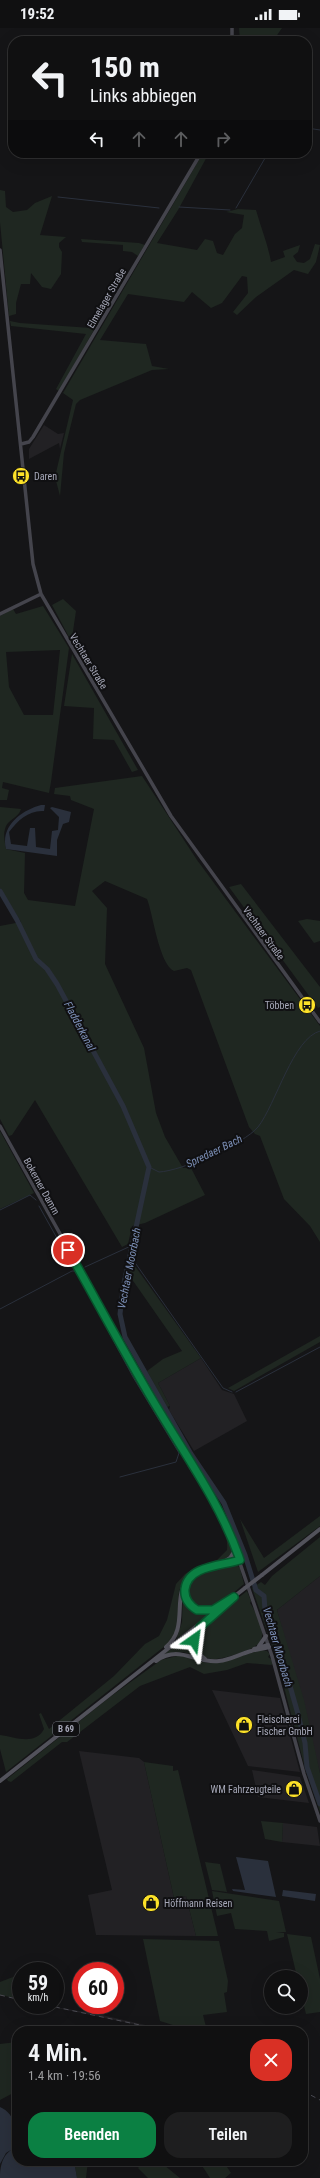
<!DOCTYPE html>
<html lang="de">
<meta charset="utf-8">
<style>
:root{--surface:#101011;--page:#1e1e1f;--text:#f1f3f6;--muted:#9c9d9f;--line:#303031;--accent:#0b8043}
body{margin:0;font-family:"Roboto Condensed",sans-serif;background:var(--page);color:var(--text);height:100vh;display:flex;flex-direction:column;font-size:15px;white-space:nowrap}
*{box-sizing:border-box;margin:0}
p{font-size:13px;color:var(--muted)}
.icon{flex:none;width:22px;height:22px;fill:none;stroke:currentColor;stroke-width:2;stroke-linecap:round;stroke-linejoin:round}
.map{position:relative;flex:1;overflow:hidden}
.details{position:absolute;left:12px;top:1998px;width:296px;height:140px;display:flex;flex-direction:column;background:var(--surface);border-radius:16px;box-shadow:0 4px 16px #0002,0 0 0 1px var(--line)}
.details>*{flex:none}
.top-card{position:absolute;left:8px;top:8px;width:304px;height:122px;border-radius:16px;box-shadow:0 4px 16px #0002,0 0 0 1px var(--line);background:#101011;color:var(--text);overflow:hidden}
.buttons{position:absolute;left:264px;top:1942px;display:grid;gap:8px}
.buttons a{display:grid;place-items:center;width:44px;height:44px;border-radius:50%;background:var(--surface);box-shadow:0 4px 16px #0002,0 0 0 1px var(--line);font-size:20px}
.speed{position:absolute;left:12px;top:1934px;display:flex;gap:8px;font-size:20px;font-weight:700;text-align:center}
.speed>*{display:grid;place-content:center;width:52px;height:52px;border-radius:50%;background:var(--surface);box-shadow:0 4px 16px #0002,0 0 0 1px var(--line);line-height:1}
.speed small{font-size:10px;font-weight:400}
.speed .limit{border:6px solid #d22;background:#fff;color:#111}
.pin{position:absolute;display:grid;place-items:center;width:34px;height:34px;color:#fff;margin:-17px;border:2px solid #fff;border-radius:50%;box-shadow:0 1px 4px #0007}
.me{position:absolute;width:44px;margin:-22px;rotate:31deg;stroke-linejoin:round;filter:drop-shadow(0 0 3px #0008)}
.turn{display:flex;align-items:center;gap:14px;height:84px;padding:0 16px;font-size:18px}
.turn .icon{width:52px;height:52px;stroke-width:2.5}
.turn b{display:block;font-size:28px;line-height:34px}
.lanes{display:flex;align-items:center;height:38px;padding:0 16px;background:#0003;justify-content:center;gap:20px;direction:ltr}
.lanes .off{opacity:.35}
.round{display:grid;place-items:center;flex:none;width:42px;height:42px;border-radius:16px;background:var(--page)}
.overview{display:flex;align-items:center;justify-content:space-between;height:68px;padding:0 16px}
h1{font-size:24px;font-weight:600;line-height:30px}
.action{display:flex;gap:8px;margin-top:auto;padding:8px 16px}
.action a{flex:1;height:46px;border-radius:16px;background:var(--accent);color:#fff;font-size:16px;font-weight:600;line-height:46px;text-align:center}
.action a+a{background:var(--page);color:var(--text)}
.status{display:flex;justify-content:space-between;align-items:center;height:28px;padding:0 20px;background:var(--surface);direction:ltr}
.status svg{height:11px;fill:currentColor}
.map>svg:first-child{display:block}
.built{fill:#222124}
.green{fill:#1f2721;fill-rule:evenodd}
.water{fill:#2a303c}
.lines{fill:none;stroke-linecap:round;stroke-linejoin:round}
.stream{stroke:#2a303c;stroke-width:1}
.river{stroke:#2a303c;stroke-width:5}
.secondary{stroke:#44444c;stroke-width:3.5}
.primary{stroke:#52525b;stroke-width:4}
.rail{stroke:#4b4b53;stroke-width:1;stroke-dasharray:5 4;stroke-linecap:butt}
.primary-bridge{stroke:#52525b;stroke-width:4}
.route-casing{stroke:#07532c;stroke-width:10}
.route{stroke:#0b8043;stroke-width:7}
.labels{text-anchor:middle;stroke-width:4;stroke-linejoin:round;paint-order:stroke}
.shield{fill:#101012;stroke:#797a86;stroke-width:1}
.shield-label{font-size:9px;font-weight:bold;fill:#a6a8b8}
.street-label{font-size:10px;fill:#a6a8b8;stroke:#101012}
.poi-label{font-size:10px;fill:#a6a8b8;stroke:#101012;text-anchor:start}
.water-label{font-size:11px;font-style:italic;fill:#7b8eb5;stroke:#101012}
</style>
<div class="status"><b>19:52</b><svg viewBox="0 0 49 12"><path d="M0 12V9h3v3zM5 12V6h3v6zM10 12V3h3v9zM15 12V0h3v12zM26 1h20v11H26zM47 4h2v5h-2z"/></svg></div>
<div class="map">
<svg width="320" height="2150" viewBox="0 0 320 2150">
<rect width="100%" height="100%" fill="#151517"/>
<!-- built -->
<path class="built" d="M44 397 58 406 64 405 60 421 59 415 29 431V421Z
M201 1330 222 1362 234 1366 247 1393 194 1423 169 1382 170 1378 158 1355Z
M320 1548V1745L277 1582Z
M212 1662 280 1670 300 1744 248 1738Z
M79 1723 139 1730 144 1734 174 1870 186 1868 196 1908 96 1907 88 1867 112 1862Z
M252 1742 300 1749 309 1775 258 1769Z
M283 1795 317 1799 320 1818 282 1814Z
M43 1977 98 1986 171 2003H166Z"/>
<!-- green -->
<path class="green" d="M239 0H282L273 13H240Z
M203 125H209L178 182 157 215 197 222 205 211 213 213 217 225 223 227 235 206 242 200 244 187 226 184 238 181 256 182C261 200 268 216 271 234L285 229 283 223 300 217 298 224 293 228 297 234 304 235 310 231 315 216 320 217 316 234 308 246 294 242 256 269 237 287 233 284 248 265 247 249 242 248 222 275 211 280 192 264 184 274 128 266 100 312 146 316 152 338 169 341 152 342 80 372 76 376 64 425 60 468 55 449 73 372 63 365Z
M0 162 5 163 6 179 13 184 27 182 35 175 52 168 40 207 66 209 59 215V219L62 224 61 246 51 261 42 259 31 245 30 256H21L16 275V286L9 288 0 194Z
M81 211 139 215 145 217 138 228 132 224 123 223V217L82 214Z
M103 279 106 281 59 363 56 361 86 306 11 298 10 293 20 295 91 300Z
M63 571 76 583 72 610 69 609 52 577Z
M43 578 69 620 51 754 49 765 3 754 2 760 9 762 7 772H0V588L13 581 16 586ZM60 622 53 687H24L9 659 6 624Z
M72 626 138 742 132 744 114 712 93 711 94 680 64 678Z
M142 748 197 832 320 998V1214L310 1198 284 1171 260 1108 255 1106 249 1099 191 942 187 940 174 943C159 936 153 886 147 871L105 853 92 863 107 880 105 936 144 1020 156 1085 165 1109 183 1140H191L205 1167 145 1195 132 1198 128 1216 122 1219 35 1072 12 1107 9 1108 0 1091V898L21 894 0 860V779L21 781C19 790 7 791 5 801 3 807 5 815 6 821L25 825 24 865 28 872 75 878 94 781 71 772 70 768 54 766 55 760Z
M241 856 320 959V979L318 980 229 859Z
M307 891 320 893V913L314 915 298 893Z
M0 1103 34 1165 0 1181Z
M132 1234 201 1330 158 1355 170 1378 167 1379 147 1343 163 1331 182 1323 129 1247Z
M320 1308V1314L234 1363 228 1360Z
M187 1438 192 1439C200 1453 240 1512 231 1527 228 1531 222 1533 218 1535 205 1540 190 1542 182 1556 175 1568 181 1581 179 1595 178 1601 173 1608 170 1614L6 1744 0 1721V1707C15 1709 35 1718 44 1701L39 1686 41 1685 49 1701 114 1648 145 1616 159 1608 167 1592 176 1556 185 1546 195 1540 217 1532 227 1522C230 1497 200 1459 187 1438Z
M320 1488V1498L258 1544 240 1491 264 1530Z
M320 1509V1548L277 1582 304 1672 320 1745V1784L305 1740 277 1632 252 1560 261 1554 265 1557 272 1548Z
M235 1535 240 1540 244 1556C235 1563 225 1574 215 1579 200 1586 177 1569 189 1553 199 1542 221 1538 235 1535Z
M183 1562C189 1581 192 1585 212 1584L176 1612 182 1594Z
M247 1563 251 1573 250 1575C255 1583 267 1603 260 1614 255 1622 220 1632 211 1631 194 1628 194 1608 204 1597 215 1584 234 1574 247 1563Z
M196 1601 193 1614 200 1629 183 1624 163 1627Z
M261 1622 267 1623 270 1626 268 1629 271 1631 273 1636 271 1637 247 1635 227 1642 204 1646 190 1639 140 1658 67 1714H62L11 1754 8 1753 7 1751 110 1669 161 1632 181 1627 207 1635H218Z
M144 1734 173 1738V1743L178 1742 218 1908H196L186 1868 174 1870Z
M261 1793 283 1795 282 1814 265 1811Z
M205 1834 220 1836 227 1864 212 1862Z
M212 1863 279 1873 286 1904H276L284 1905V1909L269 1913 267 1903 235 1901 231 1885 217 1888Z
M287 1906 311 1909 320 1951V1984L306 1986 301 1966V1949H297Z
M143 1911 219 1913 228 1953 227 1964 224 1965 227 1984 203 1987 207 2003H192L160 1993Z
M21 1946V1971L0 1967V1954Z
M17 2014V2063L0 2072V2016Z
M74 2133H88L86 2150H77Z
M144 2133H159L180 2150H148L138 2140Z
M199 2133H223L231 2145 225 2150H210Z"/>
<!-- water -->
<path class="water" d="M41 777H45L44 783C29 782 18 792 9 804L11 816 27 818 30 800H35L36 819 50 821 52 803 58 802 59 789 50 780 52 779 71 784 69 794 63 796 57 812V828L6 821C0 798 22 782 41 777Z
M236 1829 268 1833 276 1869 233 1863 232 1861 245 1862Z
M283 1862 316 1866 315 1873 282 1868Z
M0 2079C16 2086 17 2103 17 2118L6 2125 0 2136Z
M17 2119V2133H74L77 2150H0C0 2137 3 2124 17 2119Z"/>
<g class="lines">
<!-- stream -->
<path class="stream" d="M307 100 320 102
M58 169 159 180
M179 179 230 182
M236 180 268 125
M149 1139 159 1144C181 1143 244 1116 258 1099 276 1076 293 1010 320 1003
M39 1178 72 1237
M0 1182 30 1167 36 1172
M136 1236 223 1360 232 1364
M85 1239 133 1217
M76 1243 133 1349 179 1425 176 1434 120 1449
M0 1281 72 1243H77
M236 1364 320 1319"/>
<!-- river -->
<path class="river" d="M0 863 17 892 36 931 47 941 57 956 123 1078 149 1139 123 1260 120 1286 125 1309 191 1426 224 1475 245 1527 256 1562 264 1568 265 1582 272 1595 298 1686 305 1715 307 1739 320 1776"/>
<!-- secondary -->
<path class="secondary" d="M232 0V13
M0 222 33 536 41 566 171 788 320 994
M21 416 29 414 33 409 201 125
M0 586 41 566
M0 1098 142 1353 225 1492 272 1628 304 1746 320 1793"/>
<!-- primary -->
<path class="primary" d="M230 1530 236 1521
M224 1534 230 1530 239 1529
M262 1547 320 1501
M186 1556C180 1578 202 1589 219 1578
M205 1595C192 1606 191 1621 205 1631
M259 1618 266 1608
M166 1619C192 1598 167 1562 195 1545 209 1537 225 1537 240 1532
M254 1621 268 1617
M156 1633C180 1616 195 1636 219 1633 230 1632 240 1626 251 1623 257 1621 263 1621 269 1619
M0 1753 245 1560"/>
<!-- rail -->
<path class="rail" d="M0 1967 21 1972
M46 1977 168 2003
M303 2063 320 2072"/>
<!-- primary-bridge -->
<path class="primary-bridge" d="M245 1560 262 1547"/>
</g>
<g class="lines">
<defs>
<path id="route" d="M68 1222C99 1277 128 1332 161 1386 190 1434 220 1476 239 1529L240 1532C222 1538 188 1537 185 1561 184 1570 189 1577 197 1582H213L234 1569 200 1599 194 1612"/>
</defs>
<!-- route casing -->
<use href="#route" class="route-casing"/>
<!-- route -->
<use href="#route" class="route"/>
</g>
<!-- icons -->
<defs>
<symbol id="bus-disc" viewBox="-11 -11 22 22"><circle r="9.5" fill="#fce128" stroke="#101012"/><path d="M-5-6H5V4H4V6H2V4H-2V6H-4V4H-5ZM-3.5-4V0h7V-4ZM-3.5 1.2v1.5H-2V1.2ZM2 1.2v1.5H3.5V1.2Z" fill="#111"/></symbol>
<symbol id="shop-disc" viewBox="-11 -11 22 22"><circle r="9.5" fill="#fce128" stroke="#101012"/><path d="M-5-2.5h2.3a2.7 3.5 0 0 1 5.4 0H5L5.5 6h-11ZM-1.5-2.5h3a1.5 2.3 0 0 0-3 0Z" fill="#111"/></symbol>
</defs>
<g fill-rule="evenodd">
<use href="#bus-disc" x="11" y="438" width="20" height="20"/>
<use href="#bus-disc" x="297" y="967" width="20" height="20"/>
<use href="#shop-disc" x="234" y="1687" width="20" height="20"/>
<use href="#shop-disc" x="284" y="1751" width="20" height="20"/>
<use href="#shop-disc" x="141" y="1865" width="20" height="20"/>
</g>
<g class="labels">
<!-- shield labels -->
<rect class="shield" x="53" y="1694" width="26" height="14" rx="3"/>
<g class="shield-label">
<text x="66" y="1704">B 69</text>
</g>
<!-- street labels -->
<g class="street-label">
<text transform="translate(106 270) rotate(-60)" y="4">Elmelager Straße</text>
<text transform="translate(89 633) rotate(59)" y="4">Vechtaer Straße</text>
<text transform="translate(264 905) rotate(54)" y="4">Vechtaer Straße</text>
<text transform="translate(42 1158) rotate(61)" y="4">Bokerner Damm</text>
</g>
<!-- poi labels -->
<g class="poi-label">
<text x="34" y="452">Daren</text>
<text x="294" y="981" text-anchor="end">Többen</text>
<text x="257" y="1695">Fleischerei<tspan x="257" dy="12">Fischer GmbH</tspan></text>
<text x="281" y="1765" text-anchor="end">WM Fahrzeugteile</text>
<text x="164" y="1879">Höffmann Reisen</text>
</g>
<!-- water labels -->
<g class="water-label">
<text transform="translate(80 998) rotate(62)" y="4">Fladderkanal</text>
<text transform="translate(214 1123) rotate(-26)" y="4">Spredaer Bach</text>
<text transform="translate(129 1240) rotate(-79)" y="4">Vechtaer Moorbach</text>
<text transform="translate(278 1619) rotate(74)" y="4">Vechtaer Moorbach</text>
</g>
</g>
</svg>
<div class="buttons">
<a><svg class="icon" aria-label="search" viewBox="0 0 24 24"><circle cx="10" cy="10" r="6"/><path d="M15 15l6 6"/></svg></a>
</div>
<div class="speed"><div>59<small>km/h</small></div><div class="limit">60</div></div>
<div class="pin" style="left:68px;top:1222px;background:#d93025"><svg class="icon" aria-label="arrive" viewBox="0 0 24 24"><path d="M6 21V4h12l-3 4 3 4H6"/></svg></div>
<svg class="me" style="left:194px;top:1612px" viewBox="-20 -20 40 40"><path d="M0-17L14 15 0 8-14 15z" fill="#0b8043" stroke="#fff" stroke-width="4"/></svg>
<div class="top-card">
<div class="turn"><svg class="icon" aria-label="left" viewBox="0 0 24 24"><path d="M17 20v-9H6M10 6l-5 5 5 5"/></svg><div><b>150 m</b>Links abbiegen</div></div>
<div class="lanes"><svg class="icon" aria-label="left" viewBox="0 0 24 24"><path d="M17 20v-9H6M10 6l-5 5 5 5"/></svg><svg class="icon off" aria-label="ahead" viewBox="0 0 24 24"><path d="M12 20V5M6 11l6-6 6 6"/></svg><svg class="icon off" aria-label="ahead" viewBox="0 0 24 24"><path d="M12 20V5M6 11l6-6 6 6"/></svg><svg class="icon off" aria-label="right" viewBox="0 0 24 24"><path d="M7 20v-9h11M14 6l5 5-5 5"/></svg></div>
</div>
<section class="details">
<div class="overview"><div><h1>4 Min.</h1><p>1.4 km · 19:56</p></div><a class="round" style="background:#d93025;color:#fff"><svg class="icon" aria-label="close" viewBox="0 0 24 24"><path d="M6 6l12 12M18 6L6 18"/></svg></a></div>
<div class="action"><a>Beenden</a><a>Teilen</a></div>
</section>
</div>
